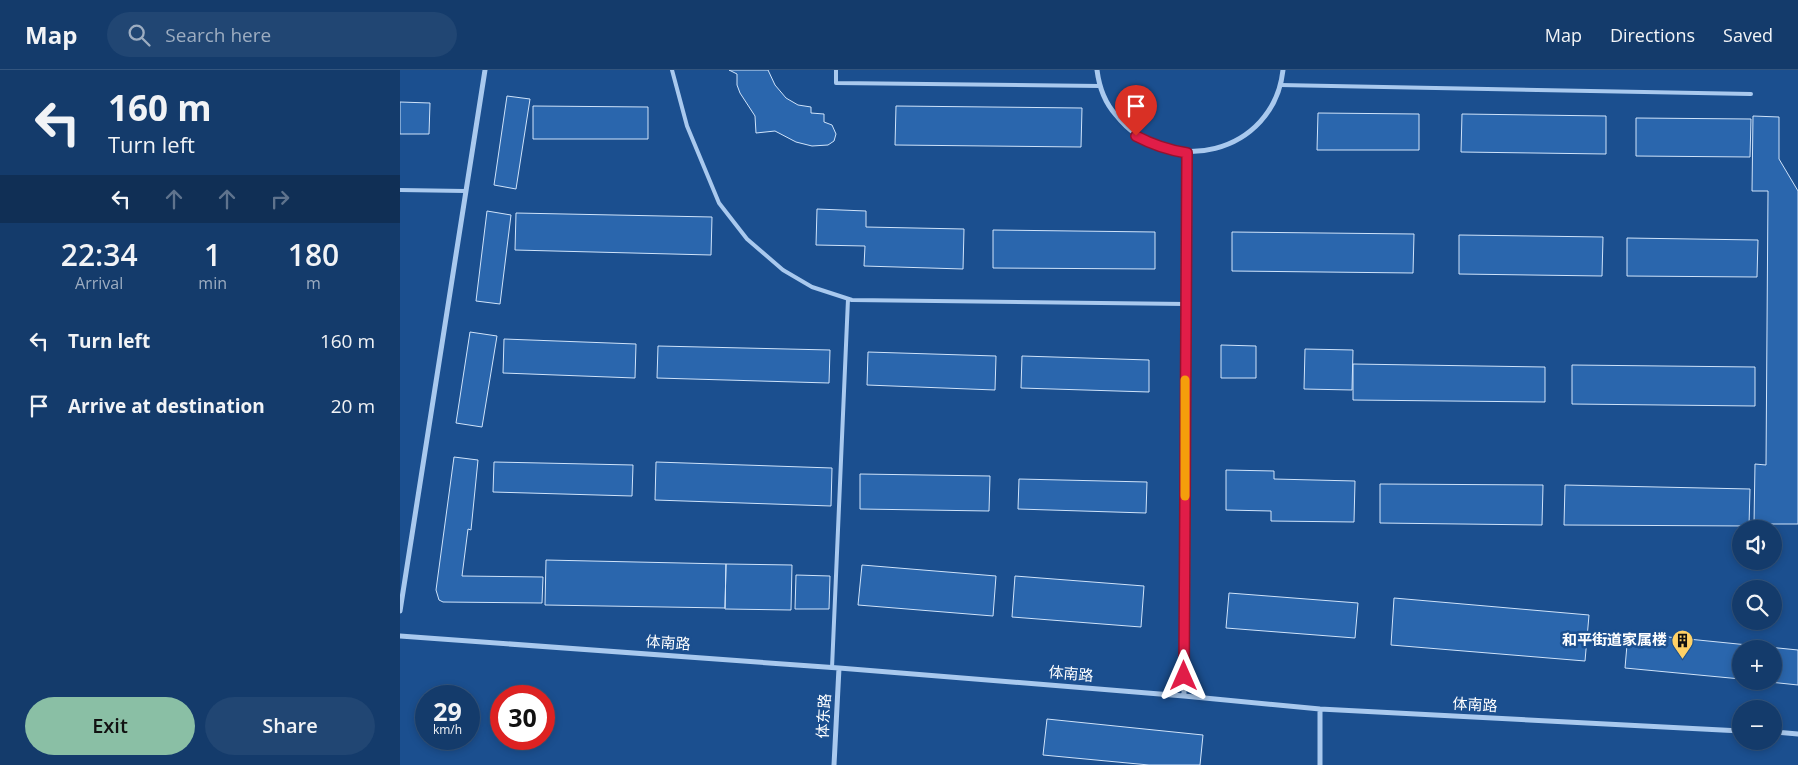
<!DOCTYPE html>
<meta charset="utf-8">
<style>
:root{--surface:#143b6b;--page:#214673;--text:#f1f3f6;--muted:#9dadc1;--line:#33557e;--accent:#8abfa5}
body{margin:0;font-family:"Open Sans","Noto Sans SC",sans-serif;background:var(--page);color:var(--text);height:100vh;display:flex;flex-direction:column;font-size:19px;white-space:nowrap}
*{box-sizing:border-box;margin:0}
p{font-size:16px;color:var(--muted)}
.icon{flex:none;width:28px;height:28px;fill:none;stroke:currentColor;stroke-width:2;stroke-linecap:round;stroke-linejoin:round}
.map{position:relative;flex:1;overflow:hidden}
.details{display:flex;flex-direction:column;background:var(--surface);width:400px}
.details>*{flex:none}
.banner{background:#143b6b;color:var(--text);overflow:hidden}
.controls{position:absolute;left:1332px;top:450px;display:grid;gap:10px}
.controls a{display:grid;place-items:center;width:50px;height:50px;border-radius:50%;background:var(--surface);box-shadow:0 2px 8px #0003,0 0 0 1px var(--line);font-size:25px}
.speed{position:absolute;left:15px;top:615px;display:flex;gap:10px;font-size:25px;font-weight:700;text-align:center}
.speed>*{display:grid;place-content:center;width:65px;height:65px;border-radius:50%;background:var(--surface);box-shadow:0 2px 8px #0003,0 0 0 1px var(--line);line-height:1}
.speed small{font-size:12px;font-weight:400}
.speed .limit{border:8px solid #d22;background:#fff;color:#111}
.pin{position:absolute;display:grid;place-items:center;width:42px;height:42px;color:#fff;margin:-51px -21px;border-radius:50% 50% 50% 0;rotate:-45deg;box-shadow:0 0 5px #0007}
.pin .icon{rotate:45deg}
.me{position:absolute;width:55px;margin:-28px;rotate:0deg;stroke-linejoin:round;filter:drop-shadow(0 0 4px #0008)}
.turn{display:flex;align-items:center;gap:18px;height:105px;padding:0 25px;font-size:22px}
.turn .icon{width:65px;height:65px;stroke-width:2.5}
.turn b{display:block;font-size:35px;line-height:42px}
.lanes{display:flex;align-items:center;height:48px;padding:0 25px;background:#0003;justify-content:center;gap:25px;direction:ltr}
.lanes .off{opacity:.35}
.eta{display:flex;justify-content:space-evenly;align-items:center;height:85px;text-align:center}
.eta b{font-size:30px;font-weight:600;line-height:35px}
.primary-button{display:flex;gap:10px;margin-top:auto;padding:10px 25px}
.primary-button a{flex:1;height:58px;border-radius:30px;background:var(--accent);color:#111;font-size:20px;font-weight:600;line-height:58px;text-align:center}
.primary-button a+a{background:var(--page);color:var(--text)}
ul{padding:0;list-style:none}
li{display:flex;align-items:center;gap:15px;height:65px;padding:0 25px}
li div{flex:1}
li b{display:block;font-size:19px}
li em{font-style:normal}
header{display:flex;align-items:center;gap:30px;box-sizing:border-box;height:70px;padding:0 25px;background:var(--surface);border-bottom:1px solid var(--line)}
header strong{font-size:24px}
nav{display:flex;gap:28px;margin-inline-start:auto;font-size:18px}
.search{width:350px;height:45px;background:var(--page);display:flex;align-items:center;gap:12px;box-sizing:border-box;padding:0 18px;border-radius:28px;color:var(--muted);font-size:19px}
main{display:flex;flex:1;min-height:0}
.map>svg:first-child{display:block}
.building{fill:#2a66ad;stroke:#cfe3fa}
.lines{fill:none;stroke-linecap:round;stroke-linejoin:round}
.service{stroke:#a9c9ee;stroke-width:4}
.minor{stroke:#a9c9ee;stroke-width:5}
.route-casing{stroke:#92132f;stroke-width:12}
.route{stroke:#e11d48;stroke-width:9}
.slow{stroke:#f59e0b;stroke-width:9}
.labels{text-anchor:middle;stroke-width:5;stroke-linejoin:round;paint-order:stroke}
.poi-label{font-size:15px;font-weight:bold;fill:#fff;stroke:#1b4f8f;text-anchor:end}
.street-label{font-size:15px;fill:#fff;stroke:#1b4f8f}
</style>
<header>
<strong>Map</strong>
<div class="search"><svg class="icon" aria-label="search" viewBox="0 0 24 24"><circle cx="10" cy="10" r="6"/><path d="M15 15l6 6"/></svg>Search here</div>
<nav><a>Map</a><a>Directions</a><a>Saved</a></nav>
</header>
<main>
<section class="details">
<div class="banner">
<div class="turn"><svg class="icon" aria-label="left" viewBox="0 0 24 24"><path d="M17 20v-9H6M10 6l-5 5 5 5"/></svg><div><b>160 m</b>Turn left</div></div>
<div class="lanes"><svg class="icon" aria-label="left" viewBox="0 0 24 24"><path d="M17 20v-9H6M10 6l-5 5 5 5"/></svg><svg class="icon off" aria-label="ahead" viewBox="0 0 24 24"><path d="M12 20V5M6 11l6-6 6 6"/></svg><svg class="icon off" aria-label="ahead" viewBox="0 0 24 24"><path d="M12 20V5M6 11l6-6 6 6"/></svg><svg class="icon off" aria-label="right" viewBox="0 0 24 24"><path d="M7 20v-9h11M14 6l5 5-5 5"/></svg></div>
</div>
<div class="eta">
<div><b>22:34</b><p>Arrival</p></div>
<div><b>1</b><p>min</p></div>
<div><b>180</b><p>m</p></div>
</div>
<ul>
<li><svg class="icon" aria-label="left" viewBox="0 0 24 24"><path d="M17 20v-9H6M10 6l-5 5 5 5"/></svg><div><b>Turn left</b></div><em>160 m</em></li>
<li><svg class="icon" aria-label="arrive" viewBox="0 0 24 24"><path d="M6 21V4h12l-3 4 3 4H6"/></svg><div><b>Arrive at destination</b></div><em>20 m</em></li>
</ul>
<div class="primary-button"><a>Exit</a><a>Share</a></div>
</section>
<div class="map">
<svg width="1398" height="695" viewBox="0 0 1398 695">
<rect width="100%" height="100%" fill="#1b4f8f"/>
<!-- building -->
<path class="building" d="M329 0H368L375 15 386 28 398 35 411 37V43L424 44V52L432 55 436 64 434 71 428 75 412 76 396 72 375 61 356 63 355 46 340 23 337 15V4Z
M107 26 130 29 116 119 94 115Z
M0 32 30 33 29 64H0Z
M133 36 248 37V69H133Z
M496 36 682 38 681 77 495 75Z
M918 43 1019 44V80H917Z
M1062 44 1206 46V84L1061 82Z
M1353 46 1379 47V89L1398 121V454H1354L1355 394 1366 395 1368 121H1352Z
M1236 48 1351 49 1350 87 1236 86Z
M417 139 466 141V157L564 159 563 199 464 196 465 176 416 175Z
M87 141 111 145 100 234 76 231Z
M116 143 312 147 311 185 115 180Z
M593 160 755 162V199L593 198Z
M832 162 1014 164 1013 203 832 201Z
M1059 165 1203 167 1202 206 1059 204Z
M1227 168 1358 170 1357 207 1227 206Z
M70 262 97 266 82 357 56 353Z
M104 269 236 274 235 308 103 303Z
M821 275 856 276V308H821Z
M258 276 430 280 429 313 257 308Z
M905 279 953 280 952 320 904 319Z
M468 282 596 286 595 320 467 315Z
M622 286 749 290V322L621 318Z
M953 294 1145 297V332L953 330Z
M1172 295 1355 297V336L1172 334Z
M54 387 78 390 71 460 68 459 62 506 143 507 142 533 43 532 39 530 36 520Z
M94 392 233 395 232 426 93 422Z
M256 392 432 398 431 436 255 430Z
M826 400 874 401V409L955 411 954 452 871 451V441L826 440Z
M460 404 590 406 589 441 460 439Z
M619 409 747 412 746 443 618 439Z
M980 414 1143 415 1142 455 980 453Z
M1165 415 1350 419 1349 456 1164 455Z
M146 490 326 494 325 538 145 535Z
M326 494 392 495 391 540 325 539Z
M462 495 596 506 593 546 458 535Z
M396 505 430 506 429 539H395Z
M615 506 744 516 741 557 612 547Z
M829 523 958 533 955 568 826 558Z
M994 528 1189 545 1185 591 991 575Z
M1228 563 1398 580V615L1360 611H1374V579H1341V609L1225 598Z
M647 649 803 665 800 695H749L643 685Z"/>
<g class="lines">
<!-- service -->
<path class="service" d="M272 0 287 56 319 133 347 169 383 200 412 217 452 230 786 234
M436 0V13L700 16
M880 15 1351 24
M0 120 65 121
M432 598 448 229"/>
<!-- minor -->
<path class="minor" d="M697 0C699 16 705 33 716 45 767 110 874 84 883 0
M0 541 85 0
M0 566 439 598 784 626 920 639 1341 661
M784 626 787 83
M1374 662 1398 664
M434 695 439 598
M920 695V639"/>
</g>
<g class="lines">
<defs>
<path id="route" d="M736 66C753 75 768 80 787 83L784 606"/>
</defs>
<!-- route casing -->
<use href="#route" class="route-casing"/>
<!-- route -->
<use href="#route" class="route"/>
<!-- slow -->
<path class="slow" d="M785 426V310"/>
</g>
<!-- icons -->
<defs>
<symbol id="building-pin" viewBox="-11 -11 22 30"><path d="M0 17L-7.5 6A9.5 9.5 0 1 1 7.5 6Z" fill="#ffd166" stroke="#1b4f8f"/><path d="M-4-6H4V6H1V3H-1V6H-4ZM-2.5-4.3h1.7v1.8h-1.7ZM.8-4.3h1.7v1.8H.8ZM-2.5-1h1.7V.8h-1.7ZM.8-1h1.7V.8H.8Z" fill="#111"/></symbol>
</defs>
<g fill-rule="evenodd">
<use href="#building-pin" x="1270" y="558" width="25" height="34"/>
</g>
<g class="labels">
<!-- poi labels -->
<g class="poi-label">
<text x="1267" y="575">和平街道家属楼</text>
</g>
<!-- street labels -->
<g class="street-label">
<text transform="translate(268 573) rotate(4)" y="5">体南路</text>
<text transform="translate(671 604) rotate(5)" y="5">体南路</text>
<text transform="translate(1075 635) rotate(3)" y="5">体南路</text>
<text transform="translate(424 646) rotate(-87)" y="5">体东路</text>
</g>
</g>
</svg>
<div class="controls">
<a><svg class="icon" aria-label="sound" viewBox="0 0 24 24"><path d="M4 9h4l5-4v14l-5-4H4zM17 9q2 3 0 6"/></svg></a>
<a><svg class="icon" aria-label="search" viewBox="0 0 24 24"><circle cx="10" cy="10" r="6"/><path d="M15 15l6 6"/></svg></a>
<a>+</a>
<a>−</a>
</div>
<div class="speed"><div>29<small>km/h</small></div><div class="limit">30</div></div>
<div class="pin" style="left:736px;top:66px;background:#d93025"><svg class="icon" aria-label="arrive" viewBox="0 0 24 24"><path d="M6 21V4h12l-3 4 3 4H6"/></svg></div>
<svg class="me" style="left:784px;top:606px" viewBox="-20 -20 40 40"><path d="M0-17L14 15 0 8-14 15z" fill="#e11d48" stroke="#fff" stroke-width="4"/></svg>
</div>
</main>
